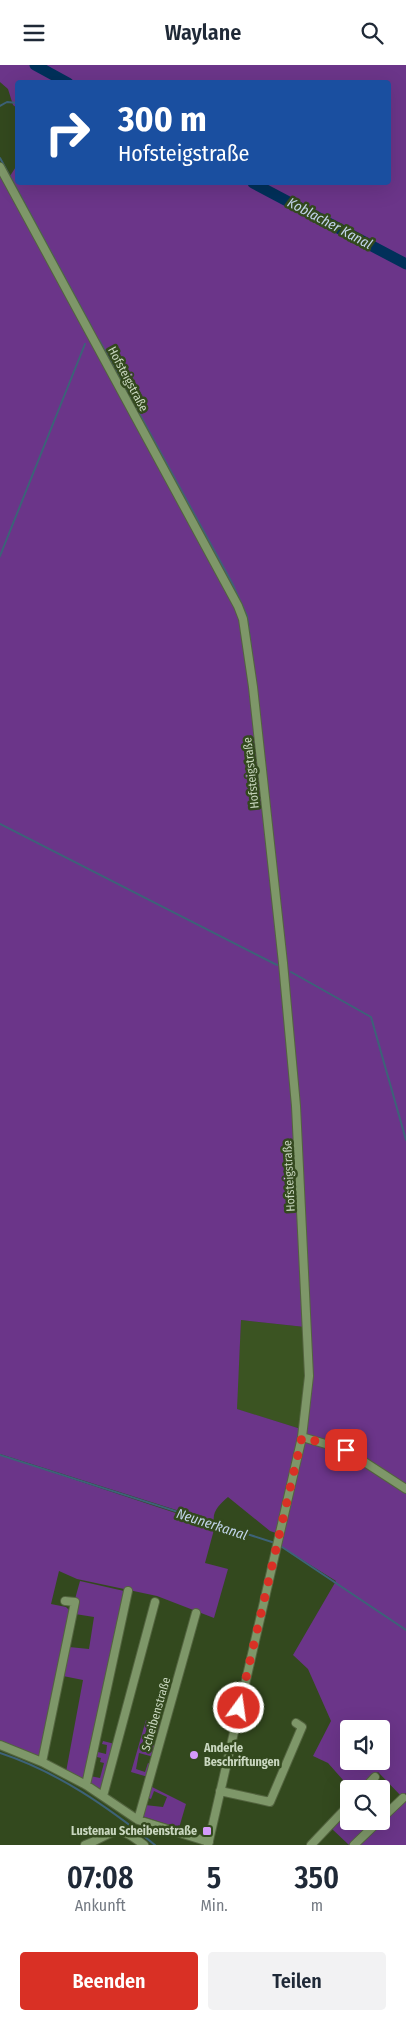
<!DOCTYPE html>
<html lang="de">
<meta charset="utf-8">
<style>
:root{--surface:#fff;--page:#f2f2f3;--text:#1f2937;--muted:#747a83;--accent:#d93025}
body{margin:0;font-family:"Fira Sans Condensed",sans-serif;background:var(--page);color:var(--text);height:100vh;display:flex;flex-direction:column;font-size:19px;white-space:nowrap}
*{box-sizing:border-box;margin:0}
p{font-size:16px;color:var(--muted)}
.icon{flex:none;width:28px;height:28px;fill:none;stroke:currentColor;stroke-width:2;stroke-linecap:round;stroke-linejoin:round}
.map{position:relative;height:1780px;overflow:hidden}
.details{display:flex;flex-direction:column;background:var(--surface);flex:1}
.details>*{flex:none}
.hud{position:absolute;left:15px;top:15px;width:376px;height:105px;border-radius:5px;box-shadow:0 5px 20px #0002;background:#1a4fa0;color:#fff;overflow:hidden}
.fabs{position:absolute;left:340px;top:1655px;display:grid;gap:10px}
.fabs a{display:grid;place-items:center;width:50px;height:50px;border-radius:5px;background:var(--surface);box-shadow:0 5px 20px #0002;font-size:25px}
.pin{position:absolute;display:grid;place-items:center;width:42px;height:42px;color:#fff;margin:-21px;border-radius:10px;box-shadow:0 2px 8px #0006}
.me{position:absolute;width:55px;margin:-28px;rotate:14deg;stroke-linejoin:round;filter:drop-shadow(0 0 4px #0008)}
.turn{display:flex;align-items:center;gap:18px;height:105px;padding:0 20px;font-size:22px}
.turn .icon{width:65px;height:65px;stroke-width:2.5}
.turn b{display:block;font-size:35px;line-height:42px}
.eta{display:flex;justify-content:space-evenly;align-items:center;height:85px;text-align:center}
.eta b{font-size:30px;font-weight:600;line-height:35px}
.primary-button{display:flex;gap:10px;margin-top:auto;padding:10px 20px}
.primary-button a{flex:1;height:58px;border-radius:5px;background:var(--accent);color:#fff;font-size:20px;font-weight:600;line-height:58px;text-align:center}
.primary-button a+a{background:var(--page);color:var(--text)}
header{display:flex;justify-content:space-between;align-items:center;height:65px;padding:0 20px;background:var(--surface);font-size:22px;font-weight:600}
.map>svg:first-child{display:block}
.built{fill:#3b5422}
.green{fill:#6b3589;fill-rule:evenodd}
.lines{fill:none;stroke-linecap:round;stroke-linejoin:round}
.stream{stroke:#3d6278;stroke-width:2}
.river{stroke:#01305a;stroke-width:11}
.minor-casing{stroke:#53643f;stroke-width:10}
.minor{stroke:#7e9769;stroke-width:8}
.route{stroke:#d93025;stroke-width:9;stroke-dasharray:0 16.2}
.poi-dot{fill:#d59bfb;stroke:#33491e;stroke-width:2}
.labels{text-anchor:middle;stroke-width:5;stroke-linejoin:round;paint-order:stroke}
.street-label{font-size:12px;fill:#c9d7bf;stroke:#33491e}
.poi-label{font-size:12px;font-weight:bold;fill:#c9d7bf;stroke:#33491e;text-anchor:start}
.water-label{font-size:14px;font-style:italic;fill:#c1d4e9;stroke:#33491e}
</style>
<header><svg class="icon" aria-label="menu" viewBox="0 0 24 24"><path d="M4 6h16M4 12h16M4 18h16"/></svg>Waylane<svg class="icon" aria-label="search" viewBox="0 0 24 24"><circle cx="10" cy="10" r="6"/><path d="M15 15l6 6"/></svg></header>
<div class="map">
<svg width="406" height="1780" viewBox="0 0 406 1780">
<rect width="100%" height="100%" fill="#33491e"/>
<!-- built -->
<path class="built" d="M241 1255 305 1262 306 1290 301 1364 236 1344Z"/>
<!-- green -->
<path class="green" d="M0 0H406V1728L402 1732 378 1707 360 1724H351L328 1698 313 1691 331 1656 308 1604 293 1590 336 1516 277 1479 279 1469 270 1466 228 1432C220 1439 212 1446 214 1457L0 1389V109L5 119 17 100 18 118H389V18H18L17 43 13 40 8 24 0 17ZM49 198 250 560 221 516ZM241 1255 305 1262 306 1290 301 1364 237 1344ZM349 1664H381V1696H349Z
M0 1390 215 1461 205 1498 228 1504 214 1553 157 1531 77 1514 59 1506 51 1539 66 1542 70 1546 42 1697 0 1680Z
M80 1516 124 1526 84 1715 66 1707 83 1615 63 1611 69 1582 89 1584 94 1552 75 1549 78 1535 75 1534Z
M146 1655 163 1660 161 1669 156 1668 157 1661 148 1659 141 1683 150 1686 152 1679 157 1681 154 1692 139 1688 136 1704 145 1707 148 1698 152 1700 148 1712 131 1707Z
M103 1676 115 1679 102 1728 89 1719 90 1711 100 1713 104 1698 100 1697 101 1693 97 1692 98 1687 106 1689 107 1680 102 1679Z
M150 1721 186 1739 179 1763 142 1751 145 1740 163 1742 167 1732 154 1726 151 1734 146 1732Z
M406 1729V1780H354Z
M348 1745 349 1756H359L368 1765 352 1780H349L331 1763Z"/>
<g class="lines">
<!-- stream -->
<path class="stream" d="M0 41 7 37 18 38
M0 93 92 263
M99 275 232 518 247 551 254 606
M0 491 85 279
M0 759 277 900
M291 907 371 952 406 1075
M0 1390 275 1478
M279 1480 406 1565
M0 1688C58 1707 108 1742 155 1780"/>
<!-- river -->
<path class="river" d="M35 0 68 18
M253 118 406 199"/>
<defs>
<path id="minor" d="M0 102 238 541 243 554 253 622 283 898 296 1041 309 1311 302 1372 208 1780
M302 1372 346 1385 406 1424
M0 1680 42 1697 86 1720 138 1755 209 1777
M42 1697 75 1537 65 1536
M86 1720 128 1526
M364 1724 375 1712
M220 1726 270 1737 302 1662 296 1658
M103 1731 155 1537
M381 1754 403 1733
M138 1755 196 1548
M85 1780C117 1768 113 1756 144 1780
M311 1780 349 1740
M354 1780 379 1756"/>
</defs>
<!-- minor casing -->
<use href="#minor" class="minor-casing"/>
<!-- minor -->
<use href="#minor" class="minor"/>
</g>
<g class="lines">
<!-- route -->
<path class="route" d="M239 1643 302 1372 346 1385"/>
</g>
<!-- markers -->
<g class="poi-dot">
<circle cx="194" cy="1690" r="5"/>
<rect x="202" y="1761" width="10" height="10" rx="2.5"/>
</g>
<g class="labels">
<!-- street labels -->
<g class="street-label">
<text transform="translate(128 314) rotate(62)" y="4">Hofsteigstraße</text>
<text transform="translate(251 708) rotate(-96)" y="4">Hofsteigstraße</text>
<text transform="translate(289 1111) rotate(-93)" y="4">Hofsteigstraße</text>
<text transform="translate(156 1649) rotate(-74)" y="4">Scheibenstraße</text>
</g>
<!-- poi labels -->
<g class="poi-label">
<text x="204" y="1687">Anderle<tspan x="204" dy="14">Beschriftungen</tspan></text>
<text x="197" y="1770" text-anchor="end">Lustenau Scheibenstraße</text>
</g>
<!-- water labels -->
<g class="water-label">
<text transform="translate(330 158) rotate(28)" y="5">Koblacher Kanal</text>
<text transform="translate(212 1459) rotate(18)" y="5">Neunerkanal</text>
</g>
</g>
</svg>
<div class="fabs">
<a><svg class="icon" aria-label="sound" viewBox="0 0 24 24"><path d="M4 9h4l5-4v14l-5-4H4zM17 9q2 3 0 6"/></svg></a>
<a><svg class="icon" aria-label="search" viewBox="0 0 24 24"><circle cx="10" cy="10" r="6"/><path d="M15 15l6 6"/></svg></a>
</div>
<div class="pin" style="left:346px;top:1385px;background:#d93025"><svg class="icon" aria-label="arrive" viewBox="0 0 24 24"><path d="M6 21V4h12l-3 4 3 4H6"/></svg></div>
<svg class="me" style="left:239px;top:1643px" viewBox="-20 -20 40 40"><circle r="17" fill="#d93025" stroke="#fff" stroke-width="3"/><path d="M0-11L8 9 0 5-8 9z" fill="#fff"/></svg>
<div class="hud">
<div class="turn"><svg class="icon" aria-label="right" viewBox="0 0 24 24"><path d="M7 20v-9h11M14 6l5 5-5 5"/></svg><div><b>300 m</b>Hofsteigstraße</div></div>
</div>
</div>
<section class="details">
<div class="eta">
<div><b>07:08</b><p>Ankunft</p></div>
<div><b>5</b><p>Min.</p></div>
<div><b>350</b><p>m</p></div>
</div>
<div class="primary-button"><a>Beenden</a><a>Teilen</a></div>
</section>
